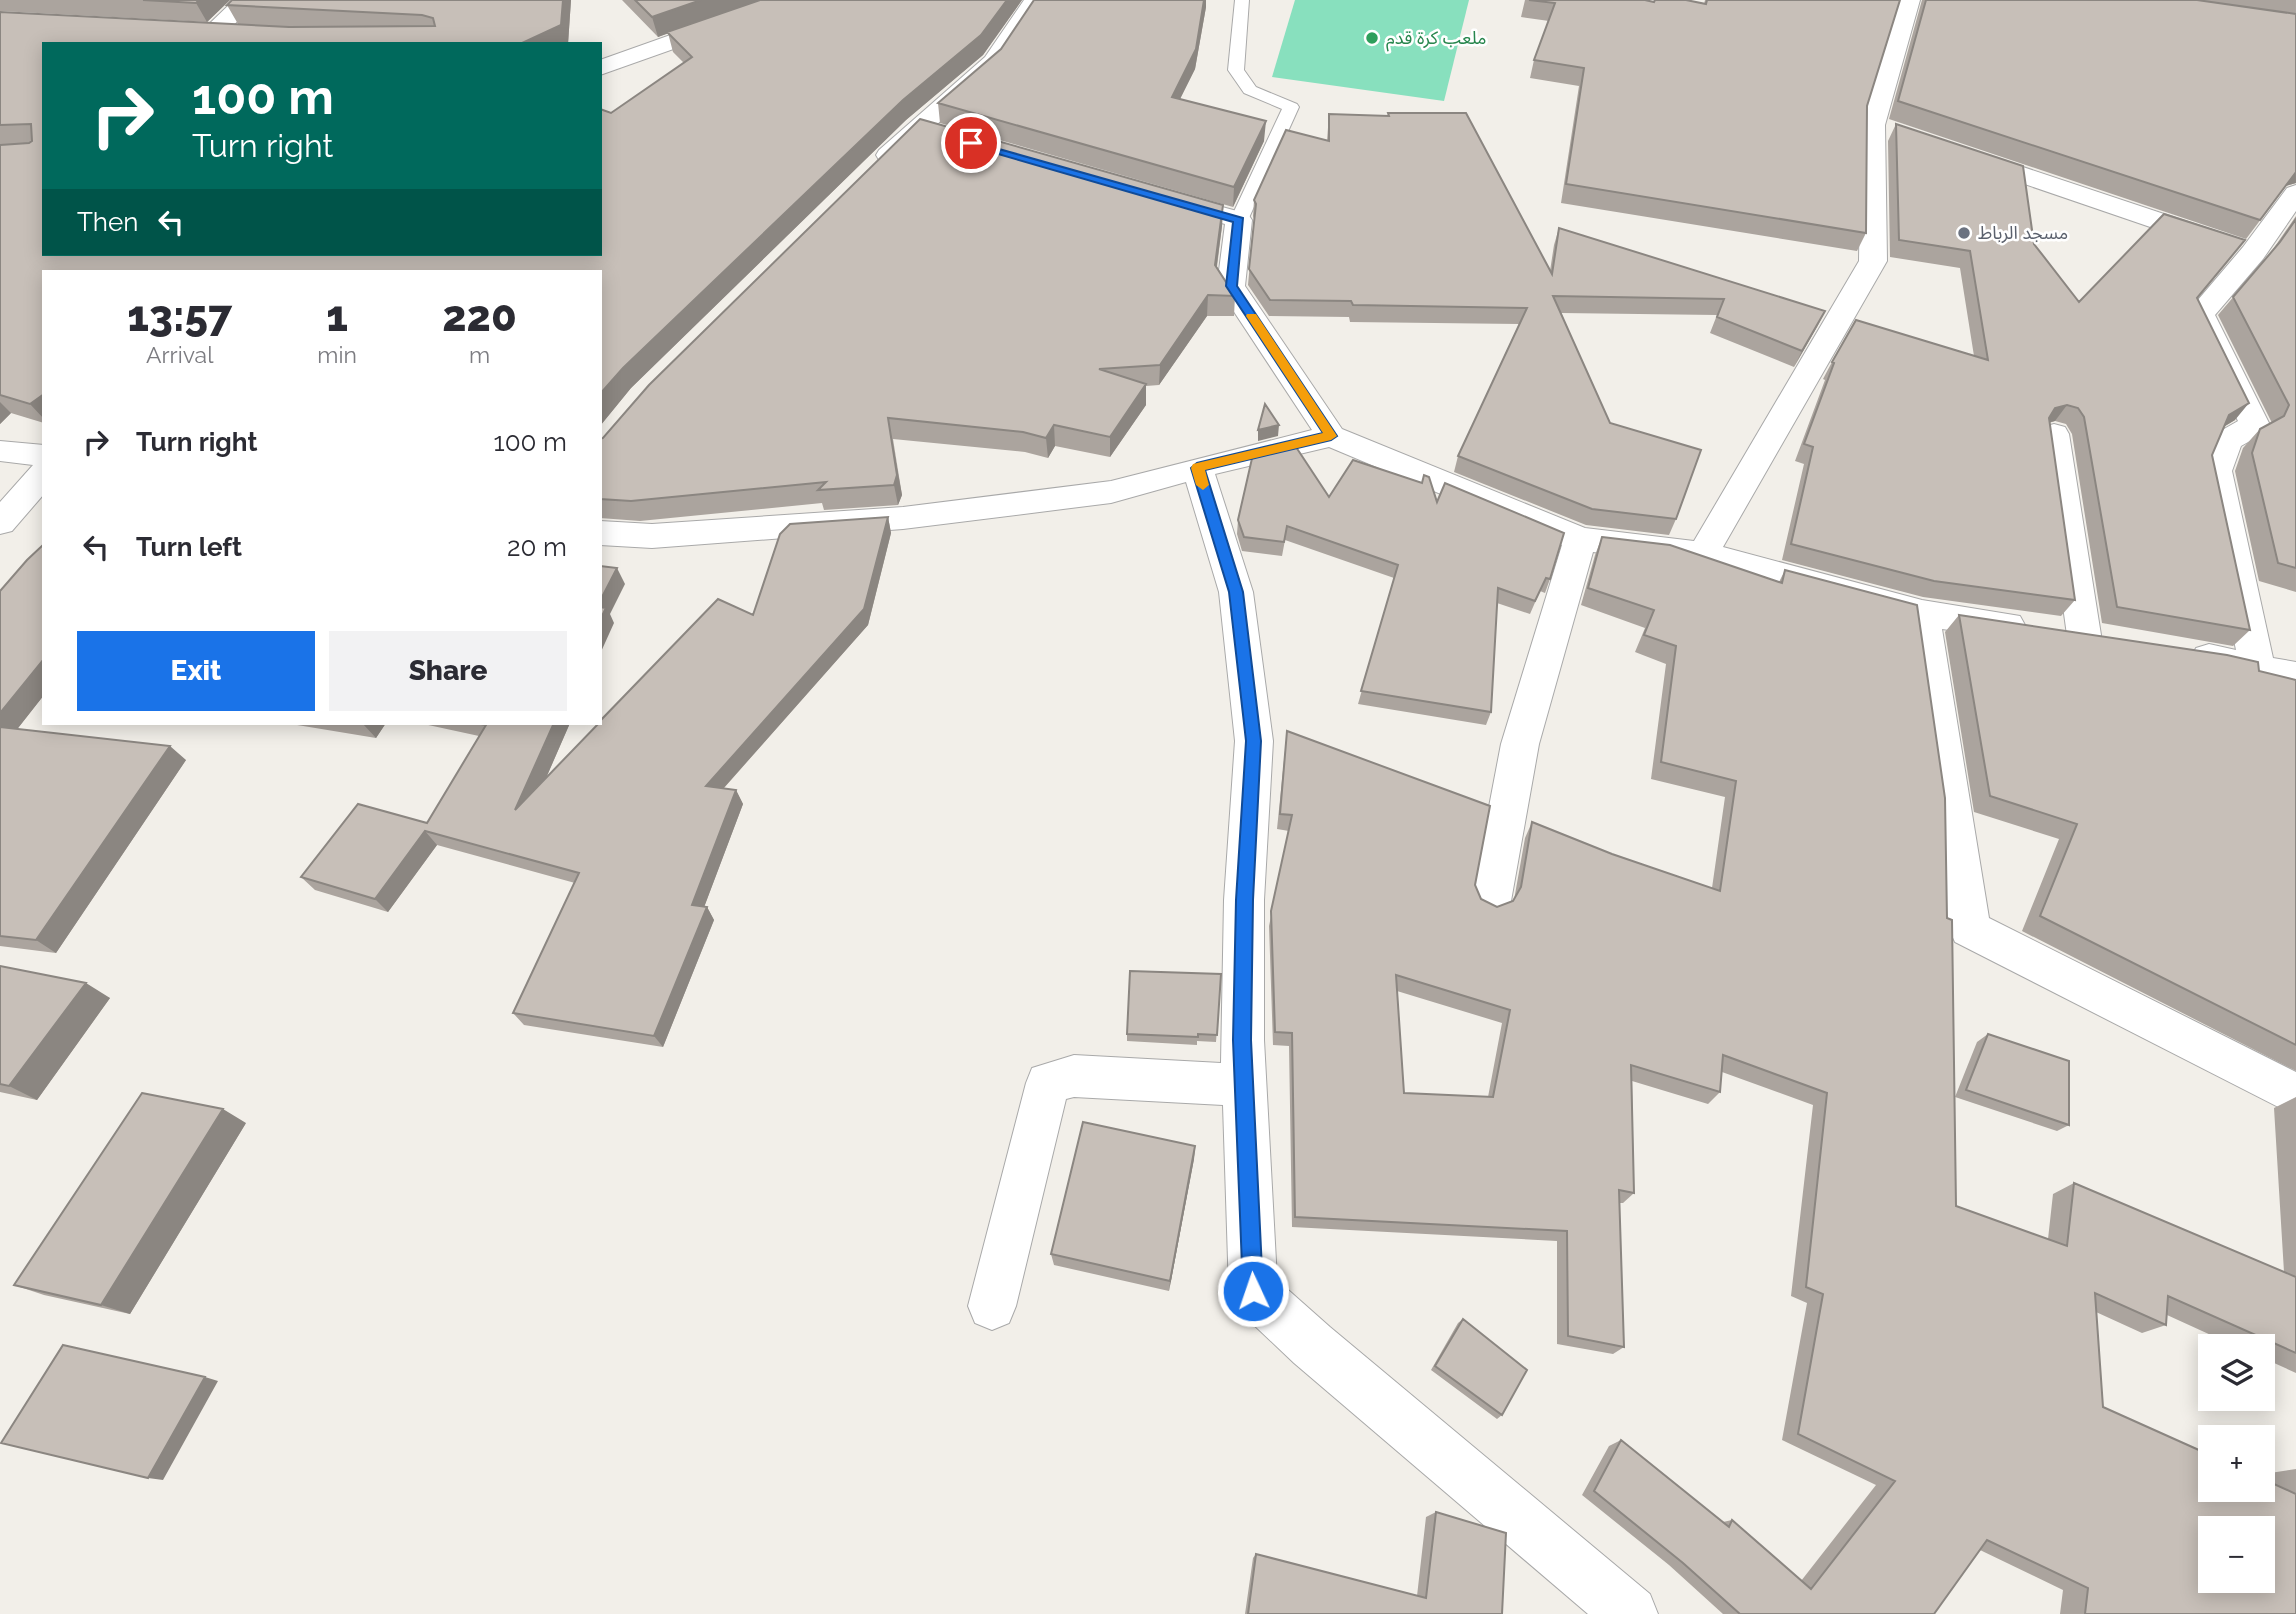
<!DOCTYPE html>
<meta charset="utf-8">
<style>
:root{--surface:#fff;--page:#f2f2f3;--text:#2b2b33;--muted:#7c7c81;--accent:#1a73e8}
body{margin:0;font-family:Raleway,"Noto Sans Arabic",sans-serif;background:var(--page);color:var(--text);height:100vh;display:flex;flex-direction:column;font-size:26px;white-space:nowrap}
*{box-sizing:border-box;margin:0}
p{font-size:23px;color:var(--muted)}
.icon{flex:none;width:38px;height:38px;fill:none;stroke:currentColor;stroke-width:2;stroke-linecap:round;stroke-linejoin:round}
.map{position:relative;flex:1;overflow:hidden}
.details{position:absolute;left:42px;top:270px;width:560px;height:455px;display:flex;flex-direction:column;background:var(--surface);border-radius:0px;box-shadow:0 4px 18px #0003}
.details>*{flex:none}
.guide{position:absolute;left:42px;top:42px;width:560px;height:214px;border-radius:0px;box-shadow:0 4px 18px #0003;background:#00695c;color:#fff;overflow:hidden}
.tools{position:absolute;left:2198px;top:1334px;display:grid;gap:14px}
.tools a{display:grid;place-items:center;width:77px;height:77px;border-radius:0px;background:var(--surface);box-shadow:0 4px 18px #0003;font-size:35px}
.pin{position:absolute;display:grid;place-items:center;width:60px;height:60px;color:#fff;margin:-30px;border:4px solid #fff;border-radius:50%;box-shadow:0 2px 7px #0007}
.me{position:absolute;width:77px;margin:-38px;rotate:357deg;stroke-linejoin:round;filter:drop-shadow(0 0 5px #0008)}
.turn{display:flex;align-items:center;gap:24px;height:147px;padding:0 35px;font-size:32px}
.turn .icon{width:91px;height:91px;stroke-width:2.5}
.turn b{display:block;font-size:49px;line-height:60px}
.then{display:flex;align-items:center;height:66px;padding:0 35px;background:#0003;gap:14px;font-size:26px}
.eta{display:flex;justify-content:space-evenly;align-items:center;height:119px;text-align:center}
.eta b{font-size:42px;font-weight:800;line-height:49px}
.button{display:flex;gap:14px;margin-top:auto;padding:14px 35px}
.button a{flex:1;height:80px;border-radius:0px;background:var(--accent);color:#fff;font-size:28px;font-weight:800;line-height:80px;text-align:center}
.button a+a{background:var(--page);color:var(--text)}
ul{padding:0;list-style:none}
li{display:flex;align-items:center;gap:21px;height:105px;padding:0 35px}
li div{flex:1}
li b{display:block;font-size:26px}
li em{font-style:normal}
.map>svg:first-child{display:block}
.pitch{fill:#88e0be}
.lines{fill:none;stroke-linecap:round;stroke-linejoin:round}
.lane-casing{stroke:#a9a9a9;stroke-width:2}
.street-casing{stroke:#a9a9a9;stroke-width:2}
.lane{fill:#fff;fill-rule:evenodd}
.street{fill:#fff;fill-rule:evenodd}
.wall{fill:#aba49e;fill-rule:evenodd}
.shaded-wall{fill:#8b8681}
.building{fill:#c7bfb8;stroke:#8b8681;stroke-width:2;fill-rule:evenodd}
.route{fill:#1a73e8;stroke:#114b97;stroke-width:2}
.slow{fill:#f59e0b}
.leisure-dot{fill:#2e9e5b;stroke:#fff;stroke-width:2.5}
.worship-dot{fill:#6b7280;stroke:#fff;stroke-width:2.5}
.labels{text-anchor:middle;stroke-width:5;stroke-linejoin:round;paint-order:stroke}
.far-leisure-label{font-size:18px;fill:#27864d;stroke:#fff;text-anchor:start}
.far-worship-label{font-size:18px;fill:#5b616d;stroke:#fff;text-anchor:start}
</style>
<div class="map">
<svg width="2296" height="1614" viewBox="0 0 2296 1614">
<rect width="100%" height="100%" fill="#f2efe9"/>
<!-- pitch -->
<path class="pitch" d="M1295 0H1469L1444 101 1272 77Z"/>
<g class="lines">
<defs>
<path id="lane" d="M1235 0H1249L1244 70 1256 87 1297 104 1299 107 1248 220 1239 225 1230 220 1282 109 1244 93 1228 70Z"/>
<path id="street" d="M234 0H258L223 36H207L204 31 207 26Z
M769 0H801L798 5 600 75V60Z
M1024 0H1046L1001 67 897 160 888 162 879 160 876 155 879 150 985 57Z
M1898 0H1920L1885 125 1887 261 1723 547 1922 600 2020 616 2025 625 2020 634 2008 638 1942 629 1989 918 2296 1072V1116L1955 942 1949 929 1906 621 1703 566 1593 552 1539 744 1511 901 1505 913 1491 919 1477 913 1471 901 1501 744 1562 545 1329 447 1215 474 1253 592 1273 741 1264 900V1040L1277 1280 1330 1327 1650 1594 1658 1614H1588L1294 1363 1236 1308 1229 1291 1223 1105 1074 1097 1066 1099 1016 1306 1009 1323 992 1330 975 1323 968 1306 1026 1083 1032 1068 1074 1055 1221 1063 1224 900 1235 741 1219 592 1186 482 1111 503 903 529 652 548 600 545V521L652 524 903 507 1111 481 1312 430 1217 286 1225 224 1165 208 1161 202 1165 196 1174 194 1248 214 1252 220 1245 286 1342 429 1585 528 1694 541 1859 261 1861 125Z
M1975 151 2215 231 2219 237 2215 243 2206 245 2197 243 1966 164 1962 159 1966 154Z
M2296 185V211L2263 259 2215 315 2270 425 2266 432 2241 446 2232 471 2273 658 2296 662V690L2209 672 2196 668 2191 658 2196 648 2209 644 2236 650 2200 471 2217 433 2238 421 2186 314 2243 247 2287 188Z
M2054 424 2065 427 2069 434 2101 635 2096 644 2084 648 2072 644 2067 635 2039 434 2043 427Z
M0 441 44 445V494L12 531 0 534V502L33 465 0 461Z"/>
</defs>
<!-- lane casing -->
<use href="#lane" class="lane-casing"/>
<!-- street casing -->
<use href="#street" class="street-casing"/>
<!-- lane -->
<use href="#lane" class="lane"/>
<!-- street -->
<use href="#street" class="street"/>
</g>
<!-- wall -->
<path class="wall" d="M0 0H230L207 22 0 11Z
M571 0 568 44H44L611 113 684 63 673 52 668 33 658 37 622 0H1022L983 55 906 120 631 388 600 426V271H44V423L11 413 0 424V12L238 24 227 5Z
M1525 0H1645L1654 2 1704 4 1705 0H1900L1867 106 1866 233 1857 251 1561 203 1579 86 1530 78 1534 60 1549 21 1521 17Z
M1922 0H2296V183L2286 186 2246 239 1889 119Z
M1206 7 1195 69 1180 99 1264 141 1233 207 940 123 938 103 1001 49Z
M1388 113 1550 271 1554 245 1559 228 1825 311 1794 367 1710 333 1717 315 1561 313 1610 423 1676 519 1669 535 1586 525 1454 472 1458 456 1519 324 1350 322 1349 317 1269 316 1248 285 1254 219 1253 216 1254 200 1327 141 1329 114 1388 116Z
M1896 124 2034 244 2079 302 2231 257 2197 299 2235 420 2225 426 2212 455 2250 630 2233 646 2102 623 2072 434 2066 424 2055 421 2049 423 2075 600 2061 616 1923 597 1782 560 1804 464 1795 461 1825 380 1823 379 1832 362 1974 356 1960 268 1890 257 1888 141Z
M1223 205 1222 226 1217 267 1235 296 1234 316H1207L1159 385 1146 386V405L1110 457 1055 446 1048 458 1025 452 893 439 902 495 898 505 824 510 822 503 640 521 600 518V439Z
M2296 216V592L2259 581 2235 471 2243 448 2260 429 2272 423 2218 315 2269 255Z
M1329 497 1437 502 1550 579 1545 593 1540 591 1530 614 1497 603 1491 712 1486 725 1358 704 1394 578 1285 540 1282 556 1242 551 1237 534 1238 520Z
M888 517 891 533 868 625 724 788 736 790 743 804 704 907H707L714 920 663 1047 524 1025 513 1013 575 883 437 845 388 912 315 890 301 877 427 823 479 736 419 723H570L546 778 753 615Z
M1602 537 1779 582 1785 570 1947 918 1956 1206 2048 1239 2053 1194 2074 1183 2284 1272 2274 1108 2296 1097V1373L2263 1358V1346H2235L2167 1315 2166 1325 2142 1333 2096 1312 2103 1407 2270 1482V1473L2296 1469V1614H2060L2063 1590 1980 1550 1934 1614H1723L1669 1565 1582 1495 1609 1446 1621 1440 1723 1522 1732 1520 1801 1581 1876 1485 1782 1440 1807 1303 1791 1296 1813 1105 1722 1072 1720 1092 1708 1104 1632 1081 1634 1193 1623 1203H1619L1624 1347 1613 1354 1557 1344V1241L1292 1227 1289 1046 1273 1045 1269 926 1289 831 1277 829 1287 731 1475 885 1481 899 1497 907 1514 900 1525 838 1532 822 1612 854 1712 888 1725 797 1651 779 1666 664 1635 652 1645 628 1581 605 1595 555ZM1397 991 1502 1023 1488 1097 1404 1093Z
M0 591 44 695 17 729 186 760 56 953 0 946Z
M1959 615 2259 671 2296 680V1071L2022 931 2059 839 1974 812 1945 632Z
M285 723H386L376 738Z
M0 966 110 998 37 1100 0 1092Z
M1221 974 1216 1042 1197 1041V1045L1127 1041V1034Z
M1988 1034 2069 1125 2057 1131 1955 1097 1977 1042Z
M246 1123 130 1314 44 1295 14 1285Z
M1195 1146 1194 1159 1169 1291 1054 1265 1051 1254Z
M1463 1319 1502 1415 1497 1419 1431 1370 1458 1323Z
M1436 1512 1502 1614H1245L1253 1558 1256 1554 1417 1596 1426 1517Z"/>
<!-- shaded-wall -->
<path class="shaded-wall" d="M199 0H230L207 22 196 3Z
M563 0H571L568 44H520Z
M701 0H761L658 37 652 17Z
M1007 0H1022L983 55 906 120 631 388 600 426V394L623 368Z
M1204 0H1206V7L1195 69 1171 117 1172 97Z
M1266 121 1264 141 1233 207 1234 187Z
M2296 172V183L2285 186Z
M1223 205 1222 226 1214 286 1215 265Z
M1208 295 1207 316 1159 385 1160 365Z
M1825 311 1817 327 1794 367 1802 351Z
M1146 384V405L1110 457V437Z
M44 394V419L30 404Z
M0 402 11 413 0 424Z
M2249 403 2235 420 2215 432 2229 415Z
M2067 405 2055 421 2042 424 2055 408Z
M888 418 902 495 898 505 894 485Z
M1054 425 1055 446 1048 458 1046 438Z
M1279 425 1278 436 1258 441V430Z
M888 517 891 533 868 625 713 800 706 786Z
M617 568 625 584 610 614 614 623 600 654V601Z
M44 659V695L8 741 0 735V713Z
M364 723H386L376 738 363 724Z
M554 723H570L526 824 515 810Z
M170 746 186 760 56 953 36 940Z
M736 790 743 804 700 918 692 905Z
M425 831 437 845 388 912 375 899Z
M707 907 714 920 663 1047 654 1036Z
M86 983 110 998 37 1100 9 1086Z
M223 1109 246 1123 130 1314 101 1305Z
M1195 1146 1194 1159 1169 1291 1170 1281Z
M205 1377 218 1381 163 1480 148 1478Z"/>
<!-- building -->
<path class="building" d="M143 0H199L196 3Z
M232 0H563L561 25 520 44H44V254H600V109L611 113 692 57 667 32 760 0H1007L981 35 903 100 623 368 600 394V271H44V394L30 404 0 395V145L29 143 32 141 31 124 0 125V12L289 27 435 26 433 18 422 15 227 5Z
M635 0H701L652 17Z
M1034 0H1204L1196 49 1172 97 1266 121 1234 187 938 103 1001 49Z
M1529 0H1645L1654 2 1655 0H1686L1706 4 1707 0H1900L1867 106 1866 233 1566 184 1584 68 1534 60 1555 3Z
M1926 0H2197L2296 14V172L2260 220 1898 101Z
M1388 113H1466L1552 274 1559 228 1825 311 1802 351 1717 317 1724 299 1553 296 1610 423 1701 450 1676 519 1592 509 1458 456 1527 308 1353 305 1351 301 1270 300 1249 269 1256 204 1254 200 1286 130 1329 141V114L1389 116Z
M920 119 1223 205 1215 265 1235 296 1208 295 1160 365 1099 369 1146 384 1110 437 1054 425 1046 438 1023 432 888 418 897 475 894 485 818 490 826 482 631 501 600 499V439L603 438 649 385Z
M1896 124 2023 166 2034 244 2079 302 2164 214 2245 240 2197 298 2249 403 2229 415 2212 455 2250 630 2117 607 2084 417 2078 408 2067 405 2055 408 2049 418 2075 600 1934 581 1791 544 1813 447 1804 444 1834 363 1832 362 1856 320 1988 360 1970 251 1899 240Z
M2296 219V568L2278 563 2252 453 2260 429 2284 416 2289 405 2233 297 2280 242Z
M1265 404 1279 425 1258 430Z
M1294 444 1329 497 1353 460 1422 483 1424 475 1429 477 1437 502 1445 483 1564 533 1550 579 1546 578 1535 601 1498 588 1491 712 1361 691 1398 565 1287 526 1284 542 1244 537 1238 520 1253 454Z
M888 517 864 609 706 786 736 790 692 905 707 907 654 1036 513 1013 579 873 425 831 375 899 301 877 358 804 427 823 486 725 476 723H554L515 810 599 723H600V721L718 599 753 615 780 534 790 524Z
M1602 537 1670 545 1782 583 1785 570 1917 605 1945 798 1947 918 1952 920 1956 1206 2067 1246 2074 1183 2296 1277V1353L2168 1296 2166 1325 2095 1293 2103 1407 2210 1455V1489H2263V1479L2296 1494V1614H2085L2088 1588 1987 1540 1934 1614H1740L1683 1563 1594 1491 1621 1440 1729 1527 1732 1520 1811 1589 1895 1481 1798 1434 1823 1294 1806 1287 1827 1093 1723 1055 1720 1092 1631 1065 1634 1193 1619 1190 1624 1347 1568 1336 1567 1231 1295 1217 1292 1033 1275 1032 1271 911 1292 815 1280 814 1287 731 1490 806 1475 885 1481 899 1497 907 1513 901 1521 887 1532 822 1612 854 1720 891 1736 781 1661 762 1676 646 1644 635 1654 610 1588 588ZM1396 975 1510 1010 1493 1097 1404 1093ZM2210 1528H2263V1580H2210Z
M44 544V659L0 713V591L27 560Z
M600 566 617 568 600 601Z
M600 607 606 608 600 620Z
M1959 615 2227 655 2258 662 2259 671 2296 680V1045L2040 916 2077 824 1990 796Z
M0 727 170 746 36 940 0 936Z
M0 966 86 983 9 1086 0 1084Z
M1130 971 1221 974 1217 1035 1198 1034V1037L1127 1034Z
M1988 1034 2069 1061V1125L1966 1090Z
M142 1093 223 1109 101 1305 14 1285Z
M1083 1122 1195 1146 1170 1281 1051 1254Z
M1463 1319 1527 1370 1502 1415 1435 1366Z
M63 1345 205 1377 148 1478 1 1443Z
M1436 1512 1506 1533 1502 1614H1248L1256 1554 1426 1598Z"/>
<!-- route -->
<path class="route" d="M967 140 1243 218 1237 286 1337 436 1331 440 1205 470 1243 592 1261 741 1253 900 1251 1040 1263 1291 1260 1298 1253 1301 1246 1298 1243 1291 1233 1040 1236 900 1246 741 1229 592 1191 468 1197 463 1323 433 1226 286 1233 222 967 145Z"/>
<!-- slow -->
<path class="slow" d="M1247 314H1256L1337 436 1331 440 1205 470 1209 485 1203 490 1196 485 1191 468 1193 464 1323 433 1246 316Z"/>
<!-- markers -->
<circle class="leisure-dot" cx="1372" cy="38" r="7"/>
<circle class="worship-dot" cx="1964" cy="233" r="7"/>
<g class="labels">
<!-- far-leisure labels -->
<g class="far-leisure-label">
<text x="1386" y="44">ملعب كرة قدم</text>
</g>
<!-- far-worship labels -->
<g class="far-worship-label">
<text x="1978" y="239">مسجد الرباط</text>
</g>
</g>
</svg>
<div class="tools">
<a><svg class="icon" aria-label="layers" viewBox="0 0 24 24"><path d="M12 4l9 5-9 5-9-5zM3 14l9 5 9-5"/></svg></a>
<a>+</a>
<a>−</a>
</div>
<div class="pin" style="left:971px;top:143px;background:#d93025"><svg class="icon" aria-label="arrive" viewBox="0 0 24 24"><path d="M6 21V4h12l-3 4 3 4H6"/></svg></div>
<svg class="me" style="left:1253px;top:1291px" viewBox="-20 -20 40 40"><circle r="17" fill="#1a73e8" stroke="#fff" stroke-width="3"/><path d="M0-11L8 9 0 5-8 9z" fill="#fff"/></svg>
<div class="guide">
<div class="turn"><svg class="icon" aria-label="right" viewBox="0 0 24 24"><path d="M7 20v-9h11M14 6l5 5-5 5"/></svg><div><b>100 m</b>Turn right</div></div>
<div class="then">Then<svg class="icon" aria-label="left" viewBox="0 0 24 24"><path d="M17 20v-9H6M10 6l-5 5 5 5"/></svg></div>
</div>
<section class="details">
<div class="eta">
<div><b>13:57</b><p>Arrival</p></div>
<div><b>1</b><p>min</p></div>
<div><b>220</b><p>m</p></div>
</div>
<ul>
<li><svg class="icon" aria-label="right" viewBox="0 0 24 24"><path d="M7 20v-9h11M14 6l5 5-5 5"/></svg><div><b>Turn right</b></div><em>100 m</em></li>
<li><svg class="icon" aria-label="left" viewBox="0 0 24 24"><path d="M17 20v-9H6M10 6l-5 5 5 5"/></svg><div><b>Turn left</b></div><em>20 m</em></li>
</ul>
<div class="button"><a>Exit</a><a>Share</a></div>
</section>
</div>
